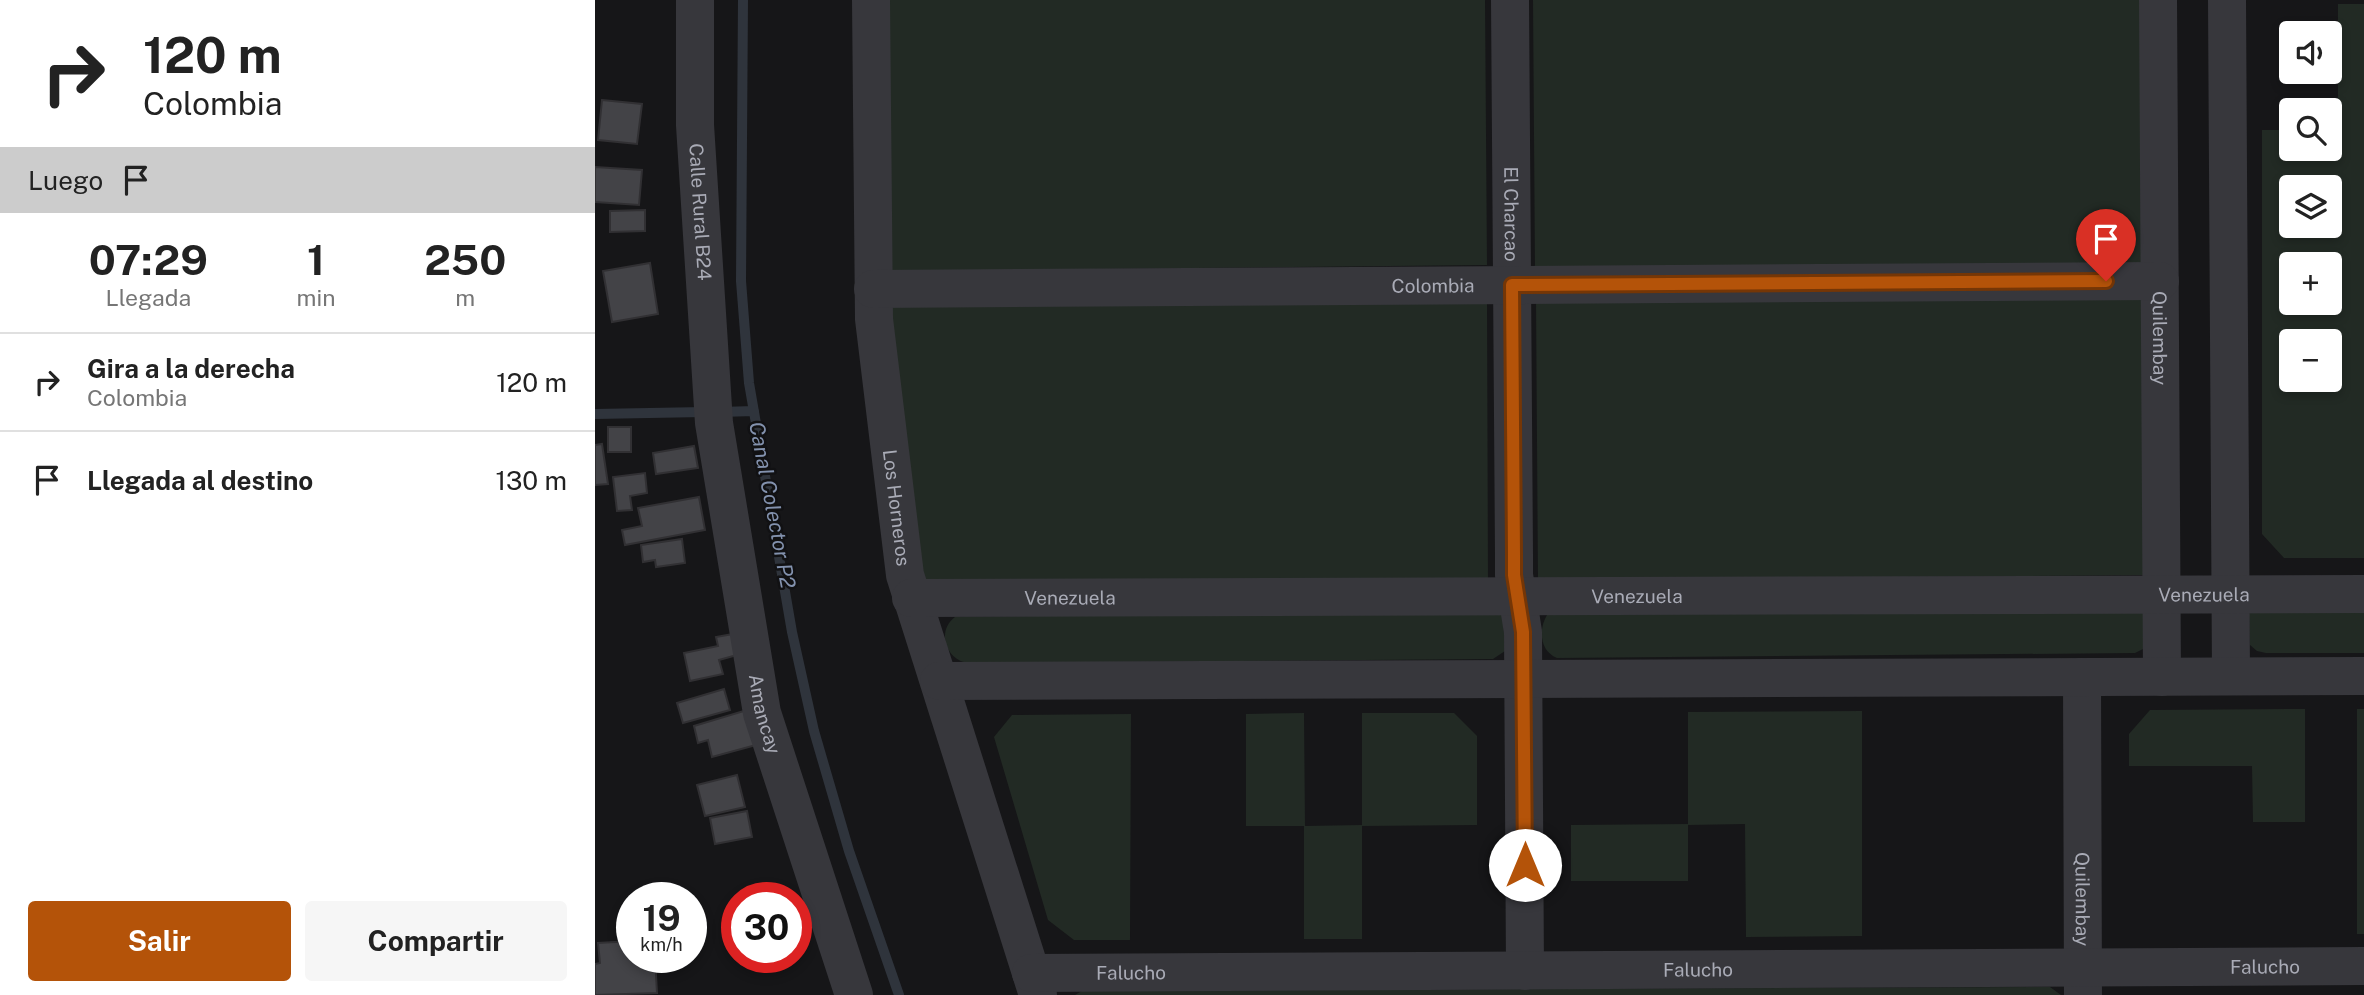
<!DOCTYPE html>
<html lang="es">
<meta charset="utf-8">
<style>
:root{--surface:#fff;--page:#f6f6f6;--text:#222;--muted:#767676;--line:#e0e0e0;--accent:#b45309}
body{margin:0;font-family:"Public Sans",sans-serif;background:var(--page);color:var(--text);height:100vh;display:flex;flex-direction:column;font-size:26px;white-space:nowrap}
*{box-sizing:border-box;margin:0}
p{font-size:23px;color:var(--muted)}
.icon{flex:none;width:38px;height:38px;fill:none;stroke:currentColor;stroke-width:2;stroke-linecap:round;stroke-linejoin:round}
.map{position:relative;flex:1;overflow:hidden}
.drawer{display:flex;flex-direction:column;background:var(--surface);width:595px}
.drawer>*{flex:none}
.banner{background:#fff;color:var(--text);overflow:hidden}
.buttons{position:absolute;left:1684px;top:21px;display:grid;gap:14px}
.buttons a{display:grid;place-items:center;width:63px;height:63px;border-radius:7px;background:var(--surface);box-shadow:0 4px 10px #0003;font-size:35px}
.speed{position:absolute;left:21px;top:882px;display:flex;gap:14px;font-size:35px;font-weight:700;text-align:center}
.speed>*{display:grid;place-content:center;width:91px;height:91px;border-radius:50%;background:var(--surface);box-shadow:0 4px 10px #0003;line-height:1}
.speed small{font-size:18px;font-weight:400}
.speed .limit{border:10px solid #d22;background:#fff;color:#111}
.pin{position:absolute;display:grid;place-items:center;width:60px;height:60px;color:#fff;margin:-72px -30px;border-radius:50% 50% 50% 0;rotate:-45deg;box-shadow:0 0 7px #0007}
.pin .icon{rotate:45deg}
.me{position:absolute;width:77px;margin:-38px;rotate:0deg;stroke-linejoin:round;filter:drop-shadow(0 0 5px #0008)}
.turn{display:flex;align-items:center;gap:24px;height:147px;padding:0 28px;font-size:32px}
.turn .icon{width:91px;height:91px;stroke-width:2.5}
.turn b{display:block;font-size:49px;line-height:60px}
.then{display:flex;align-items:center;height:66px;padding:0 28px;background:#0003;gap:14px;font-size:26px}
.eta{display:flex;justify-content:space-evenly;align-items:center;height:119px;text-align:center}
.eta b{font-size:42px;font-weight:700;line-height:49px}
.primary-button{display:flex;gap:14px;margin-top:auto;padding:14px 28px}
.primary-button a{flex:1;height:80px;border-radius:7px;background:var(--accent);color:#fff;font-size:28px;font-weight:700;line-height:80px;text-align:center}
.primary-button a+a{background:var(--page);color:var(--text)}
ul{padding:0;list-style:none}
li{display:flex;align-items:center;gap:21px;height:98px;padding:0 28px;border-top:2px solid var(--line)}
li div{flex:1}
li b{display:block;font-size:26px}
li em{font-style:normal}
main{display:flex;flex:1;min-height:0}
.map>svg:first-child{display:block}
.green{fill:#222a24;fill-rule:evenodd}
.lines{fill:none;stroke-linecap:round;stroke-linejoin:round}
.stream{stroke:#2f343c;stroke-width:10}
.building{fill:#434347;stroke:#313033;stroke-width:2}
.minor{stroke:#37373c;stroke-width:38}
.route-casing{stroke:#753606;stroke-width:18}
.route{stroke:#b45309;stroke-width:12}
.labels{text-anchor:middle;stroke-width:5;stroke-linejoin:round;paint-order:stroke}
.street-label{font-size:19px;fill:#a9abb6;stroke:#111113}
.water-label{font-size:21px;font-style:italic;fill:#8392ae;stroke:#111113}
</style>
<main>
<section class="drawer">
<div class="banner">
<div class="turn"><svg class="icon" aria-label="right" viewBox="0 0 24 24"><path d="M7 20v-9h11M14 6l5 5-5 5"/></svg><div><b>120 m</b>Colombia</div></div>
<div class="then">Luego<svg class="icon" aria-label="arrive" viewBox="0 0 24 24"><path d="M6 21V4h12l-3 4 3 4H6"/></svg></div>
</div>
<div class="eta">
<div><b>07:29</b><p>Llegada</p></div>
<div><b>1</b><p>min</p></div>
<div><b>250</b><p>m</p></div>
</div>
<ul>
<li><svg class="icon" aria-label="right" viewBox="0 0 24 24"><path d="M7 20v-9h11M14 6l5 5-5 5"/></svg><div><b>Gira a la derecha</b><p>Colombia</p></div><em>120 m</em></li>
<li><svg class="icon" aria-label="arrive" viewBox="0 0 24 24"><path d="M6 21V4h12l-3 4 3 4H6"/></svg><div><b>Llegada al destino</b></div><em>130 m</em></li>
</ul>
<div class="primary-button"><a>Salir</a><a>Compartir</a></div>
</section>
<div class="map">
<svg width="1769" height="995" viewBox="0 0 1769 995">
<rect width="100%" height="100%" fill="#161618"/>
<!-- green -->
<path class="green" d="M290 0H890L892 265 291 271Z
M938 0H1547L1549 265 940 270Z
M1743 4H1769V558H1689L1667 534V130H1696V149H1734V129H1743ZM1734 187V226H1696V187ZM1696 264H1734V303H1696ZM1734 341V380H1696V341Z
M1550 297 1552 575 943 580 941 302Z
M892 299 893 580 327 583 295 305Z
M1769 605V653H1671L1662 651 1655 645 1654 614 1657 610Z
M894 610 908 616 910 651 898 659 373 663C351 660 341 631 360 617Z
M1549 610 1548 649 1540 653 962 658C945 651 943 630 952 615Z
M1710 709V822H1658L1657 766H1534V734L1555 710Z
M1762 709H1769V934H1762Z
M1267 711V936L1151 937 1150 824 1093 825V881H976V825L1093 824V712Z
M709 713 710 826 767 825V713H859L882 736V825L767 826V939H709V826H651V714Z
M536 714 535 940H479L453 920 399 737 417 715Z
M1455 987 1466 995H480L487 991Z"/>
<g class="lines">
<!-- stream -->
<path class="stream" d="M148 0 146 281 154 383 197 632 219 731 254 851 304 995
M125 412 159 411
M0 414 109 412"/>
</g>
<!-- building -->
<path class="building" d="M7 100 47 104 42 144 3 140Z
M0 167 47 170 44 205 0 202Z
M50 210V231L15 232V211Z
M55 263 63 314 17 322 8 271Z
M13 427H36V452H13Z
M7 444 13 484 0 485V445Z
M99 446 103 468 61 474 58 453Z
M50 473 52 493 35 496 37 510 22 511 18 477Z
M104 497 110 530 30 545 27 530 47 526 43 508Z
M87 539 90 563 61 567 60 560 48 562 46 545Z
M138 634 142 655 124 660 128 674 95 681 89 653 123 646 121 637Z
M129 689 135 710 88 723 82 703Z
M152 710 161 745 117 757 113 740 103 743 99 726Z
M142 775 150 807 110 816 102 785Z
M152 811 157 837 120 844 115 818Z
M37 941V957H60L62 993 0 995V964L5 963 3 943Z"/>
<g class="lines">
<!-- minor -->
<g class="minor">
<path id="s1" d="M100 0V125L119 423 167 713 259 995"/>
<path id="s2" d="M276 0 279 319 310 575 443 995"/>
<path id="s3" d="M915 0 919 555V575L928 632 930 971"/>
<path id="s4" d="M1563 0 1567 677"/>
<path d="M1632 0 1636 676"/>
<path id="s5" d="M278 289 1565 281"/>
<path id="s6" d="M316 598 1769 594"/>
<path id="s7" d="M1487 677 1488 995"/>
<path d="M344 681 1769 676"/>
<path id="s8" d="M436 973 1769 966"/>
</g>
</g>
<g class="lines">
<defs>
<path id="route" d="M930 865 928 632 919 575V555L917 285 1511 281"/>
</defs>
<!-- route casing -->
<use href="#route" class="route-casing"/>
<!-- route -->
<use href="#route" class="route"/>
</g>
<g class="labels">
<!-- street labels -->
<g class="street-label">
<text dy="7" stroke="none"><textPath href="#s1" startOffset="212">Calle Rural B24</textPath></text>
<text dy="7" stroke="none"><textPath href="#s3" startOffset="214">El Charcao</textPath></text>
<text dy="7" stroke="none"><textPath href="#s5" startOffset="560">Colombia</textPath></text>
<text dy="7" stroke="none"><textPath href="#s4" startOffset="338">Quilembay</textPath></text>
<text dy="7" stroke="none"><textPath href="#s2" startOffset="509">Los Horneros</textPath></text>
<text dy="7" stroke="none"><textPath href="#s6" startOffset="1293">Venezuela</textPath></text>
<text dy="7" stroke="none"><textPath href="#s6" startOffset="726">Venezuela</textPath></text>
<text dy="7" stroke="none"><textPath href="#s6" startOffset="159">Venezuela</textPath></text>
<text dy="7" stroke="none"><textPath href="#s1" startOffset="719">Amancay</textPath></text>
<text dy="7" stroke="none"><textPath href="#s7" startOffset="222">Quilembay</textPath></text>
<text dy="7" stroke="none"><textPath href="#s8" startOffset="1234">Falucho</textPath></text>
<text dy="7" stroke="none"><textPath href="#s8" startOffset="667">Falucho</textPath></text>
<text dy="7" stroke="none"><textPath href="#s8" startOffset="100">Falucho</textPath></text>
</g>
<!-- water labels -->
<g class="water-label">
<text transform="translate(177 505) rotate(79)" y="7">Canal Colector P2</text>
</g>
</g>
</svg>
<div class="buttons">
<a><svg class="icon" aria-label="sound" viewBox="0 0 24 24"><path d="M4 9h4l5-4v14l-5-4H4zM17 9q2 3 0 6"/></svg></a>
<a><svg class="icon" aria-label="search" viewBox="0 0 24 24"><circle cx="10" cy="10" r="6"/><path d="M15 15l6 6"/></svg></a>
<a><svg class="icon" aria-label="layers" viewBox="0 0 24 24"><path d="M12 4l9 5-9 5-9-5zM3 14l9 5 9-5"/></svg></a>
<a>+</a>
<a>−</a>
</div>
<div class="speed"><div>19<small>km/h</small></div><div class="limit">30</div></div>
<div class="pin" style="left:1511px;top:281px;background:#d93025"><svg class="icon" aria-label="arrive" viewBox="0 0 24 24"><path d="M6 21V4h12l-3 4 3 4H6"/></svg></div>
<svg class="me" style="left:930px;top:865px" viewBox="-20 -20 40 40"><circle r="19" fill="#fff"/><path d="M0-13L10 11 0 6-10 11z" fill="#b45309"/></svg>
</div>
</main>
